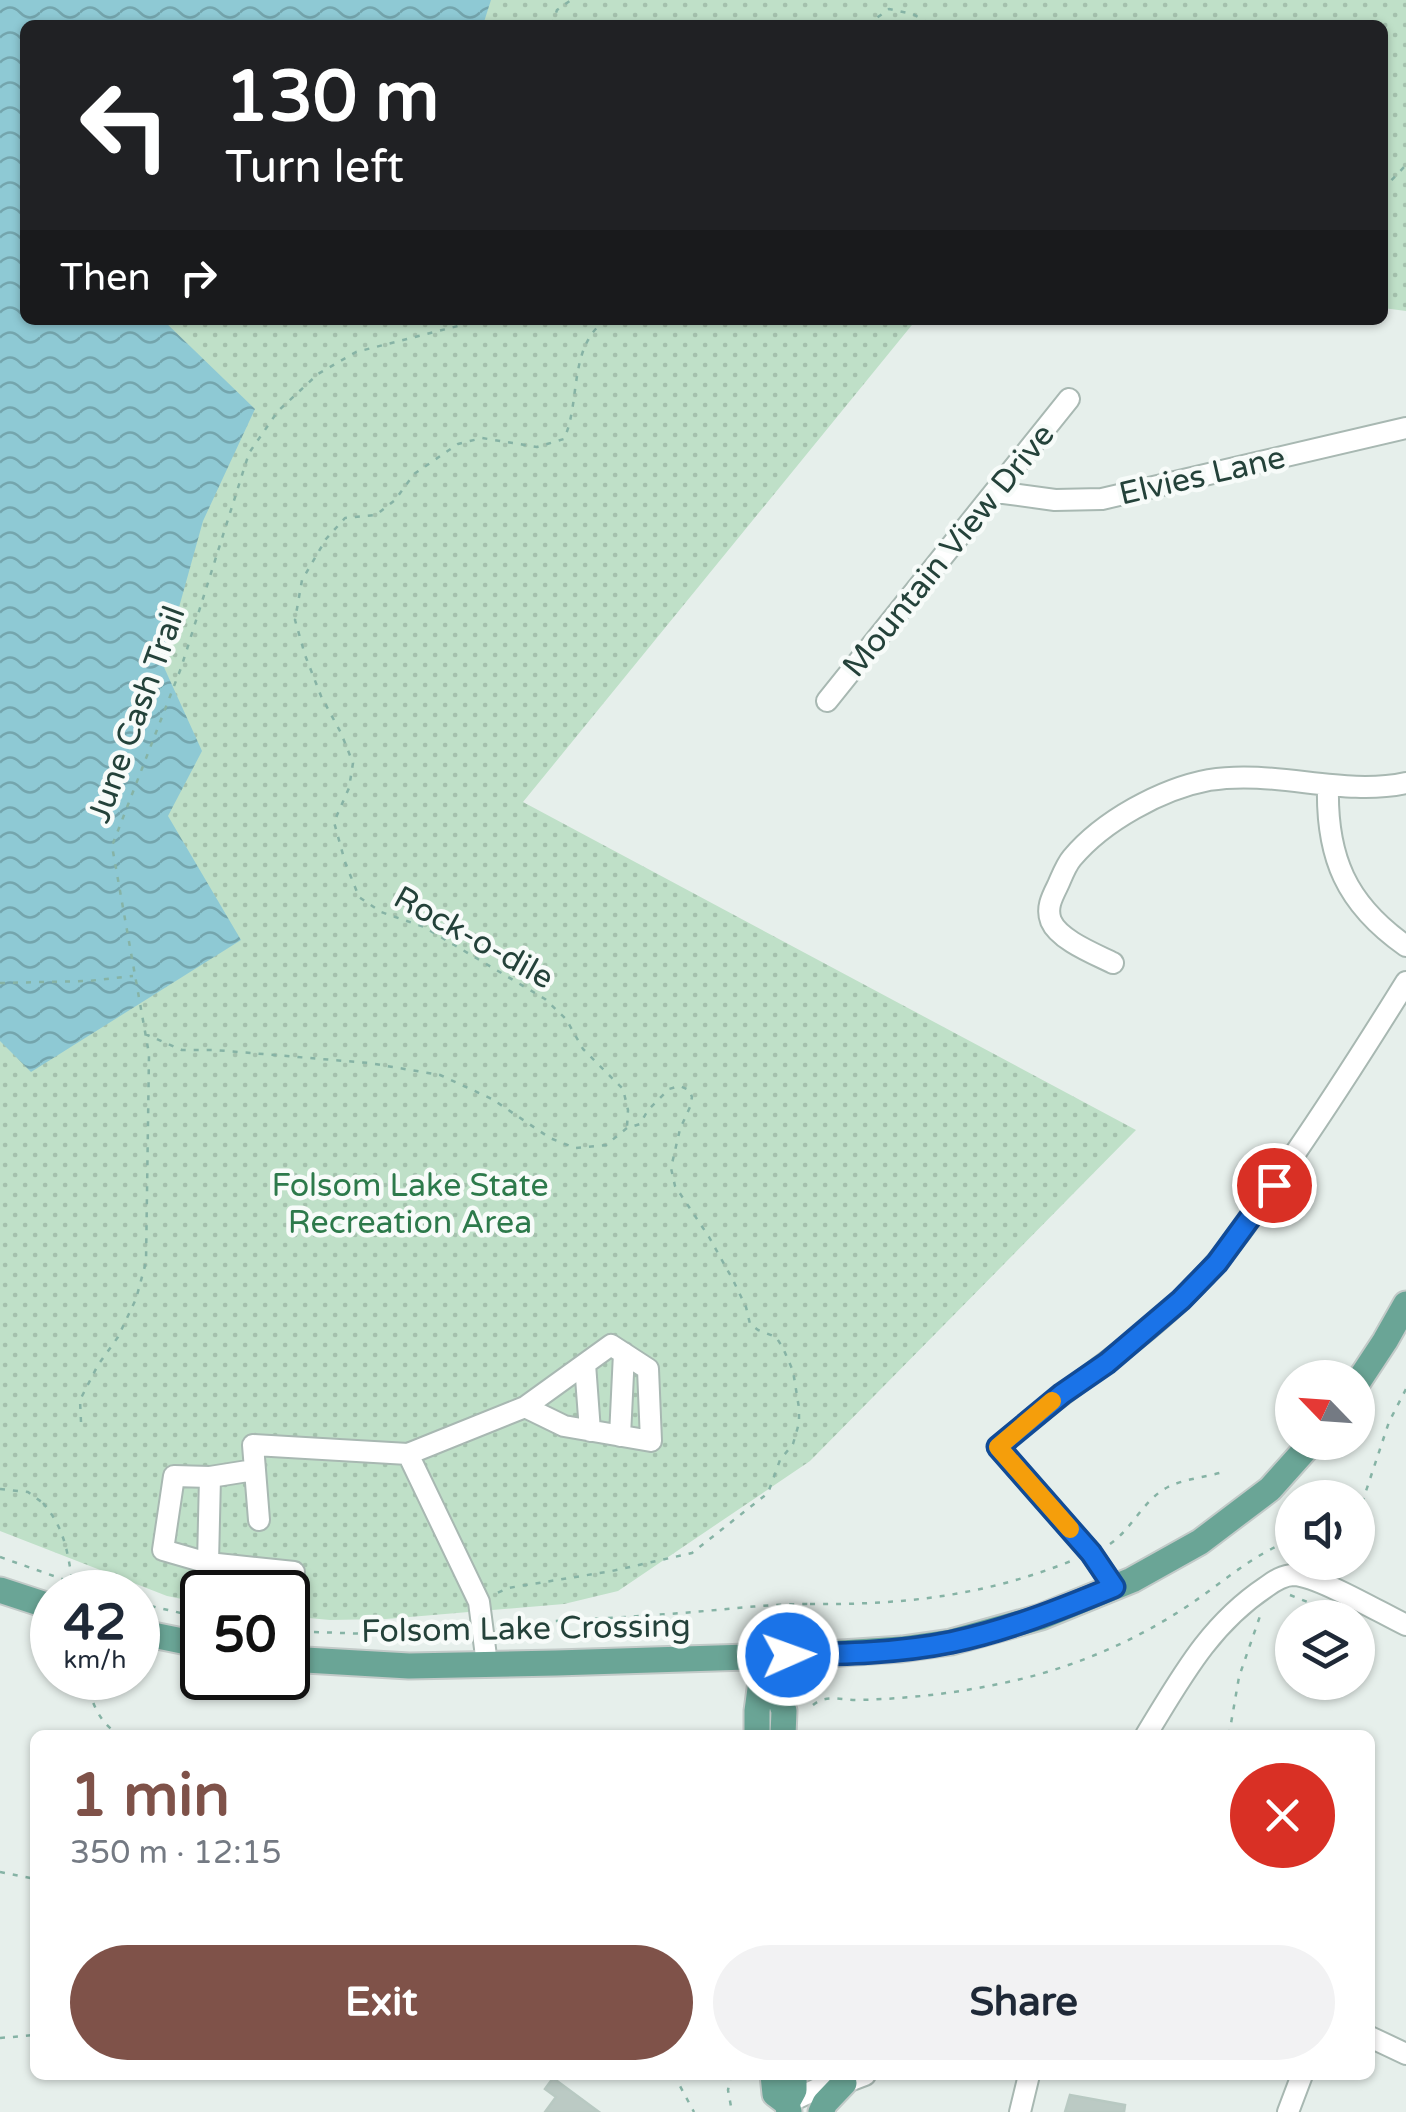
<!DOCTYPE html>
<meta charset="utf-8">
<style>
:root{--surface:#fff;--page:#f2f2f3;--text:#1f2937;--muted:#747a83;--accent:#7f5249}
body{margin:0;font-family:"Varela Round",sans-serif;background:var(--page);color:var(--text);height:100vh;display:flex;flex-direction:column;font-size:38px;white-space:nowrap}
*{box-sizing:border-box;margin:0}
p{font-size:32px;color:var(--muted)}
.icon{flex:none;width:55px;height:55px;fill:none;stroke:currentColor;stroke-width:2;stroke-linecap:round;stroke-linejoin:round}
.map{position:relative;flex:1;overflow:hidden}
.drawer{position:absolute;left:30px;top:1730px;width:1345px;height:350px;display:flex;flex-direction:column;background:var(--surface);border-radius:15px;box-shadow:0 2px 8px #0004}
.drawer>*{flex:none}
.hud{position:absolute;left:20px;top:20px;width:1368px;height:305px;border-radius:15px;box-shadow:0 2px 8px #0004;background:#202124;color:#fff;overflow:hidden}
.needle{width:65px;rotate:295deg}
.tools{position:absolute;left:1275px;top:1360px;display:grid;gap:20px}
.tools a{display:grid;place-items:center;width:100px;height:100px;border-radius:50%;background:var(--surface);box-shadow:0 2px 8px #0004;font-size:50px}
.speed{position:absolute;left:30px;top:1570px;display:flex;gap:20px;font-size:50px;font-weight:700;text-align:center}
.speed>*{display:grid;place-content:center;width:130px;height:130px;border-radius:50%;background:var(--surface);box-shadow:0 2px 8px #0004;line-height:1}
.speed small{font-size:25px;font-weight:400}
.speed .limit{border:5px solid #111;border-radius:15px;background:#fff;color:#111}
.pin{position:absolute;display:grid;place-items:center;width:85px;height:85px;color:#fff;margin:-42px;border:5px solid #fff;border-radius:50%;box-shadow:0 2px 10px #0007}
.me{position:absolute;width:110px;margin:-55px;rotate:88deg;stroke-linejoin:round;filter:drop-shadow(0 0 8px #0008)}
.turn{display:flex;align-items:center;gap:35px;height:210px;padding:0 40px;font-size:45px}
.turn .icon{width:130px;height:130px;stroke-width:2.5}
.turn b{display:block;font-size:70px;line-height:85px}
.then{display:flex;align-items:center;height:95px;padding:0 40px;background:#0003;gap:20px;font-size:38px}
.round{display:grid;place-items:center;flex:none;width:105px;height:105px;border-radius:52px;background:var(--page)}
.overview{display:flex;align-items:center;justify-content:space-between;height:170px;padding:0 40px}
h1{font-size:60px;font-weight:700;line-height:75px;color:var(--accent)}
.button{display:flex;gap:20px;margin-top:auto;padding:20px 40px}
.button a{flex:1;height:115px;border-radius:60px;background:var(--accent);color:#fff;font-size:40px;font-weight:700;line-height:115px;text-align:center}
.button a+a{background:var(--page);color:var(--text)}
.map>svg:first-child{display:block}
.park{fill:url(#park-dots)}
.water{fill:url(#water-waves)}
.building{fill:#bbcac4;stroke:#b8c9c2;stroke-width:2.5}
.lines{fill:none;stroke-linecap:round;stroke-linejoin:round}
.minor-casing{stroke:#a8b8b2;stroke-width:24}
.major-casing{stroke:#c2cac8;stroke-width:29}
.path{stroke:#86b3a5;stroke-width:2.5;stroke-dasharray:5 8;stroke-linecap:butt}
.minor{stroke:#fff;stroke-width:20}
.major{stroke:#6aa596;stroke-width:25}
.path-bridge{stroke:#86b3a5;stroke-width:2.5;stroke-dasharray:5 8;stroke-linecap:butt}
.route-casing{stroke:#114b97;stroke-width:25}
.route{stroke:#1a73e8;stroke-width:18}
.slow{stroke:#f59e0b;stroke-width:18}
.labels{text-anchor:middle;stroke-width:9;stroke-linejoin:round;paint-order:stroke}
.street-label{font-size:32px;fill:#24423a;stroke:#f7fbf9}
.park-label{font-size:32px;fill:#2d7a4b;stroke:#f7fbf9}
</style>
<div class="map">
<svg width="1406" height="2112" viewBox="0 0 1406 2112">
<defs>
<pattern id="park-dots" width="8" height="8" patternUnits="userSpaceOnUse" patternTransform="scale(2.5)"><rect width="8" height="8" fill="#bfe0c8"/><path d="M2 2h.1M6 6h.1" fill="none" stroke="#a4c1ad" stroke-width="1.8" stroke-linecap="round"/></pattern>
<pattern id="water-waves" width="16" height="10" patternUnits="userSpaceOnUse" patternTransform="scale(2.5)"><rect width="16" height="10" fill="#8ec9d4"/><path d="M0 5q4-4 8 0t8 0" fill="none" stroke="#74a5ad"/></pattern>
</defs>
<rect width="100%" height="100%" fill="#e6efeb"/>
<!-- park -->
<path class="park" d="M0 0H1406V311L1383 308 1382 25H25V320H916L523 802 1136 1130 810 1461 618 1591 564 1604 386 1619 330 1620 288 1616V1592H202V1603L167 1596 0 1531Z"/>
<!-- water -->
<path class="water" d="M0 0H491L483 25H25V320H163L255 409 203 521 163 665 202 751 168 816 241 940 31 1072 0 1041Z"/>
<!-- building -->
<path class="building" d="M553 2078 599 2112H545L556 2097 545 2089Z
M1070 2095 1125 2105 1124 2112H1065Z"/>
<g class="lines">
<defs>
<path id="minor" d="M996 492 1055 500 1102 499 1406 428
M827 701 1069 399
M1328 785C1326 857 1346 904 1406 946
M1113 963C1095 954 1059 940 1051 921 1046 908 1052 897 1058 885 1062 876 1066 865 1072 858 1103 821 1161 789 1209 780 1276 769 1342 797 1406 783
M585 1364 590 1431
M620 1436 624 1353
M408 1454 525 1407 611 1345 648 1369 651 1441 564 1426 525 1407
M254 1470 210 1477 208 1563 294 1572
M259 1520 253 1445 408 1454 479 1602 487 1664
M208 1563 163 1550 174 1476 210 1477
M1114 1587 1091 1553 998 1447C1057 1394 1125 1354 1182 1299 1227 1256 1260 1206 1294 1155 1333 1098 1370 1040 1406 982
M1146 1735C1181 1678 1209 1625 1266 1587 1274 1581 1283 1575 1294 1575 1318 1576 1381 1613 1406 1625
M1370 2037 1406 2054
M787 2103 834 2081 844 2083 865 2075
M1020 2112 1029 2075
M1288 2112 1302 2075"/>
<path id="major" d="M1358 1382 1385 1341 1406 1304
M0 1590 52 1607
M138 1632 202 1645
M765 1655 784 1711 783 1735
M288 1659 409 1666 556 1663 811 1655 902 1649 951 1642 1041 1617 1132 1580 1200 1542 1270 1489 1312 1442
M757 1735V1711L764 1660
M773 2075 775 2094 787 2103
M789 2112 787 2103 794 2090V2075
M821 2112 825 2103 844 2083"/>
</defs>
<!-- minor casing -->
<use href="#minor" class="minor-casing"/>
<!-- major casing -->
<use href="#major" class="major-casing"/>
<!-- path -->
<path class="path" d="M552 25 557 10 571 0
M867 25 889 9 913 14 931 25
M1028 25 1054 22 1077 25
M1382 185 1385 187 1406 165
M606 320C568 346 581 402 564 439L537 447 482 438 458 444 414 474 395 500 376 515 345 518 326 539 302 580 295 620 305 655 321 696 341 733 353 763 349 788 334 822 345 862 359 897 381 912 424 927 545 999 566 1019 583 1049 623 1089 628 1110 627 1127
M0 983 88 981 133 976
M145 1034 182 1050H215L369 1063 440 1075 492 1099 550 1138 575 1148 606 1145 627 1128 640 1124 648 1110 669 1089 680 1086 689 1090 692 1097 690 1107 680 1129 671 1168 675 1186 709 1237 733 1280 746 1307 750 1324 758 1330 776 1337 783 1348 793 1371 799 1408V1423L793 1444 780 1460 768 1493 692 1553 612 1571 508 1588 495 1594
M81 1422 80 1400 98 1365 118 1337 136 1299 146 1262 149 1054 112 846 181 668 249 453 278 411 318 374 356 352 458 326 464 320
M0 1489 28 1492 43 1503
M1358 1515 1389 1422 1406 1389
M1110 1544C1132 1529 1144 1499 1168 1487 1184 1479 1206 1477 1223 1472
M0 1557 99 1592
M1290 1595 1310 1603
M138 1603 202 1618
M810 1604C902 1605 984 1596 1071 1561
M504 1624C558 1621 613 1618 668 1614 715 1611 761 1604 808 1604V1613
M288 1631 370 1634 461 1627
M86 1678C91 1700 98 1723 120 1735
M813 1705C826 1694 840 1700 856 1700 908 1699 958 1693 1008 1682 1069 1669 1131 1643 1183 1609 1219 1586 1252 1554 1292 1540
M1229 1735 1239 1677 1260 1616
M0 1872 35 1879
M0 2038 35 2035
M674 2075 694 2112
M731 2075 728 2090 732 2112"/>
<!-- minor -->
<use href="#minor" class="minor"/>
<!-- major -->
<use href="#major" class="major"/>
<!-- path-bridge -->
<path class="path-bridge" d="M43 1503C67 1531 68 1557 74 1592"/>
</g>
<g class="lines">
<defs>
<path id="route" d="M788 1655C842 1654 899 1653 952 1642 1008 1630 1061 1609 1114 1587L1091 1553 998 1447 1062 1394 1107 1363 1181 1300 1217 1263 1274 1185"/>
</defs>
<!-- route casing -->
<use href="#route" class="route-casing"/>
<!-- route -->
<use href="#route" class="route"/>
<!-- slow -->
<path class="slow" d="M1052 1401 998 1447 1070 1529"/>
</g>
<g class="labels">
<!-- street labels -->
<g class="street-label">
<text transform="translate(1202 475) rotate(-13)" y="11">Elvies Lane</text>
<text transform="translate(948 550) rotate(-51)" y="11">Mountain View Drive</text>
<text transform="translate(136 714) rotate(-70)" y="11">June Cash Trail</text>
<text transform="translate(474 937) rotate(29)" y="11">Rock-o-dile</text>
<text transform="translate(526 1628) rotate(-1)" y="11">Folsom Lake Crossing</text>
</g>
<!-- park labels -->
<g class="park-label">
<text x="410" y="1196">Folsom Lake State<tspan x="410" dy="37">Recreation Area</tspan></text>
</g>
</g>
</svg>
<div class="tools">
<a><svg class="needle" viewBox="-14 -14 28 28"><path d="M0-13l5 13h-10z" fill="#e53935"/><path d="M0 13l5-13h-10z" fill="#747a83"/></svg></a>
<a><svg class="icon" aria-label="sound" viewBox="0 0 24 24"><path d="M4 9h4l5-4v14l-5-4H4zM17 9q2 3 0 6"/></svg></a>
<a><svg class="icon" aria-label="layers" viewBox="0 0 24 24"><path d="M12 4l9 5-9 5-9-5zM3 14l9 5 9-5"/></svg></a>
</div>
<div class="speed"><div>42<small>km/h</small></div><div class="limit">50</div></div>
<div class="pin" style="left:1274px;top:1185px;background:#d93025"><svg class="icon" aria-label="arrive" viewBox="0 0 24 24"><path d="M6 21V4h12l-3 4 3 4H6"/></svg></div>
<svg class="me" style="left:788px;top:1655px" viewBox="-20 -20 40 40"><circle r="17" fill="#1a73e8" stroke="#fff" stroke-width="3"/><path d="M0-11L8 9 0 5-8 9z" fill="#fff"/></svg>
<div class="hud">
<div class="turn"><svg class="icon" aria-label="left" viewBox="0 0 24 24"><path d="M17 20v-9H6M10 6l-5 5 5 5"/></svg><div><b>130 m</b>Turn left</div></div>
<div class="then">Then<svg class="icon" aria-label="right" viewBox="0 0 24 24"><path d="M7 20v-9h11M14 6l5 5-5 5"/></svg></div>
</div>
<section class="drawer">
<div class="overview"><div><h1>1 min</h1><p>350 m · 12:15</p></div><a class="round" style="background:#d93025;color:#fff"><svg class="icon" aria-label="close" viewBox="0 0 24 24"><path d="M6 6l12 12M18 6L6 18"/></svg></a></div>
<div class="button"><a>Exit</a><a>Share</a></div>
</section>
</div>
